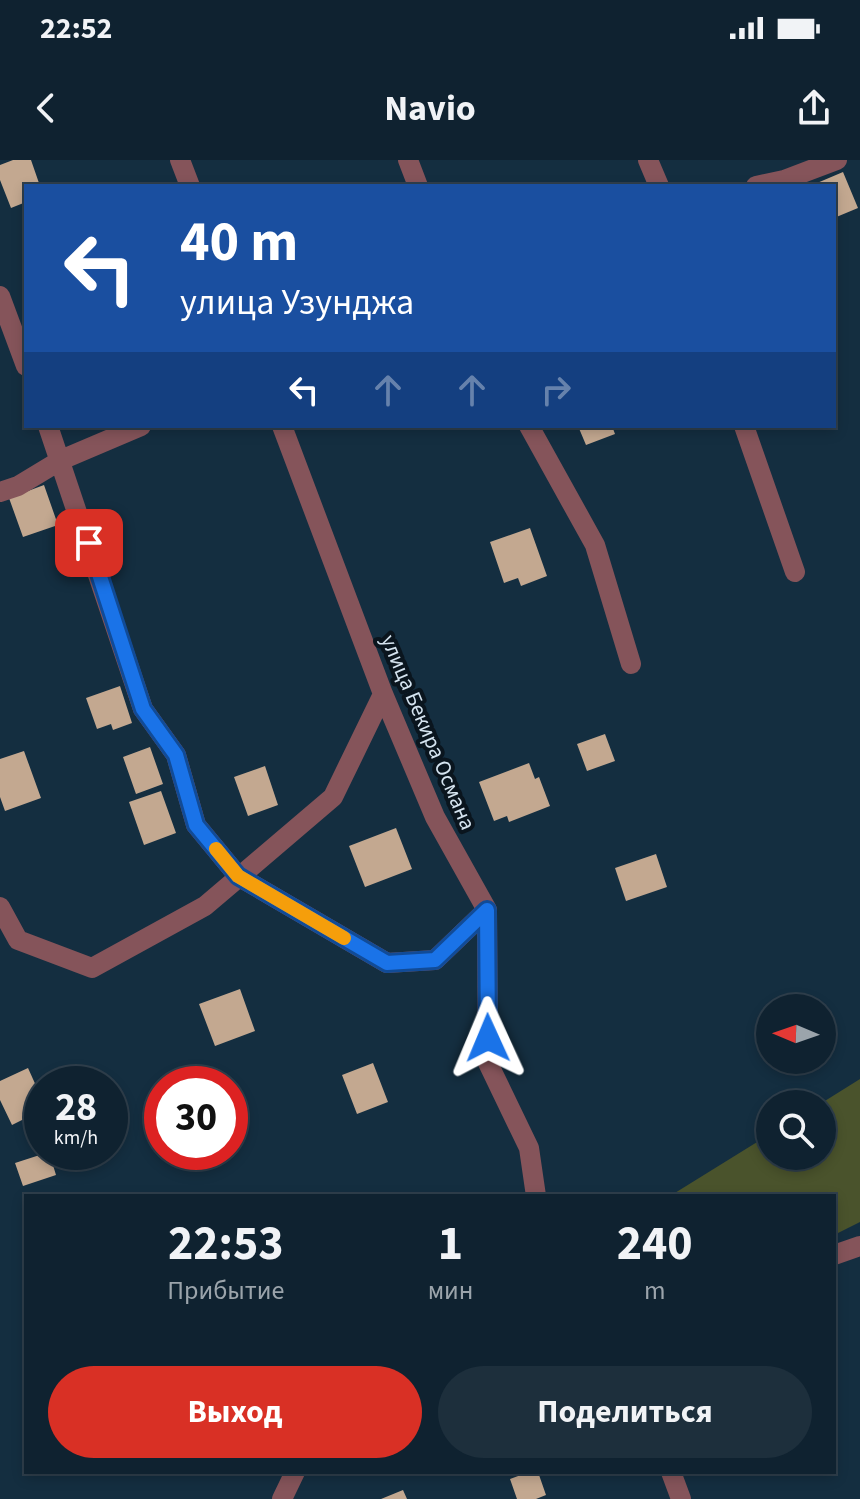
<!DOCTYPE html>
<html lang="ru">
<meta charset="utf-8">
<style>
:root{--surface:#0f2230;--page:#1d2f3c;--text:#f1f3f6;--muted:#9ba4ab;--line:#2f3f4c;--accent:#d93025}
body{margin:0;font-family:"Source Sans 3",sans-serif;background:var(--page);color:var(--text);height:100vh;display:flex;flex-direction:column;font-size:30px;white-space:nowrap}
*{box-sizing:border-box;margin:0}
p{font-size:26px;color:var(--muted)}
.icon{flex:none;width:44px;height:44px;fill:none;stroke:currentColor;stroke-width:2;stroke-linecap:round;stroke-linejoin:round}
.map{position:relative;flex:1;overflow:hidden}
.panel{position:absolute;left:24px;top:1034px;width:812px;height:280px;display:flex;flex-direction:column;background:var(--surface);border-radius:0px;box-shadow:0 4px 12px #0003,0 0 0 2px var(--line)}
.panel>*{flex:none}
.hud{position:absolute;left:24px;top:24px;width:812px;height:244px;border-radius:0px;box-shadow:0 4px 12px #0003,0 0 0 2px var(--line);background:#1a4fa0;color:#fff;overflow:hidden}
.needle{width:52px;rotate:272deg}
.controls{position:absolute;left:756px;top:834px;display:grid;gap:16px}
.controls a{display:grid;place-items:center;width:80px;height:80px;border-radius:50%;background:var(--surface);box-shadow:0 4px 12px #0003,0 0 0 2px var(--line);font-size:40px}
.speed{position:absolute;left:24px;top:906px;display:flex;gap:16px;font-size:40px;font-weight:700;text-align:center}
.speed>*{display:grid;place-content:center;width:104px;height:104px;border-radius:50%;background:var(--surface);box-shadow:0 4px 12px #0003,0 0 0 2px var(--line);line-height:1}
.speed small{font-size:20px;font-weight:400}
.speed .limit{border:12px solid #d22;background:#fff;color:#111}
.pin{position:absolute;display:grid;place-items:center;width:68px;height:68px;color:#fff;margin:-34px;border-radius:16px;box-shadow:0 4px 12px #0006}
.me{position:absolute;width:88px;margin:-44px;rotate:359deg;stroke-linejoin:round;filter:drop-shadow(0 0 6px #0008)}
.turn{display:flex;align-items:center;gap:28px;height:168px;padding:0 24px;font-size:36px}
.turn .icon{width:104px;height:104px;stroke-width:2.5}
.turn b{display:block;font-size:56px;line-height:68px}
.lanes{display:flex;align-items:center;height:76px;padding:0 24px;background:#0003;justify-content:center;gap:40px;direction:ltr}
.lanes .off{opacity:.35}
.eta{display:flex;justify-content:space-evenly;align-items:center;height:136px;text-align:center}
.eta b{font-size:48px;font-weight:700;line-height:56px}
.cta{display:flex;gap:16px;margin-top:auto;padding:16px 24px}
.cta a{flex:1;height:92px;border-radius:48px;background:var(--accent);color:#fff;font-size:32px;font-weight:700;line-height:92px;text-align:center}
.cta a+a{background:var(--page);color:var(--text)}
.status{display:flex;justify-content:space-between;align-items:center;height:56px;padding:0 40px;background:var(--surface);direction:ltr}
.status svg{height:22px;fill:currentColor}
header{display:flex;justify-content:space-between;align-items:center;height:104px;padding:0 24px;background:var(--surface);font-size:36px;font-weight:700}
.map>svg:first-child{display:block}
.green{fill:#4a532c}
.building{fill:#c3a890}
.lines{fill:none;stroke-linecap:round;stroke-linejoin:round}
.minor{stroke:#85545a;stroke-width:20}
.route-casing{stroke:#114b97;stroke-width:20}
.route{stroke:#1a73e8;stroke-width:14}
.slow{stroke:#f59e0b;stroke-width:14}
.labels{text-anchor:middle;stroke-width:8;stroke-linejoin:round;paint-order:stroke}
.street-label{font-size:22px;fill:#d5e4f0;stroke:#0a151e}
</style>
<div class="status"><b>22:52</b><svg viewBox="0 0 49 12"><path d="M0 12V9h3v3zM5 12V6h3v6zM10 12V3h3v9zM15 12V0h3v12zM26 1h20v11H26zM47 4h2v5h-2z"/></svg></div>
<header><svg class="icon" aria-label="back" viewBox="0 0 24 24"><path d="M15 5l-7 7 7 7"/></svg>Navio<svg class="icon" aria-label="share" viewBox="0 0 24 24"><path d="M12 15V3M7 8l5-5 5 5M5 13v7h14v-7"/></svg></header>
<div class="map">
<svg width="860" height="1339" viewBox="0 0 860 1339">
<rect width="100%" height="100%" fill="#142e40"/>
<!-- green -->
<path class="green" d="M860 919V1062L834 1075V1036H670L770 974V996H822V944H820Z"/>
<!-- building -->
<path class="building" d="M13 0H31L40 26H26V42L11 48 0 20V5Z
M843 12 858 48 834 58V26H810Z
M578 266H612L615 274 586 285Z
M44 325 58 365 23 377 9 338Z
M530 368 547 416 521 426 518 418 504 423 490 382Z
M120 526 132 563 113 570 111 564 97 569 86 538Z
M605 574 615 601 587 611 577 584Z
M150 587 163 624 136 634 123 597Z
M24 591 41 638 5 651 0 637V599Z
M529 603 535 619 539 617 550 646 509 662 507 656 494 661 479 622Z
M265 606 278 645 248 656 234 617Z
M161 631 176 673 144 685 129 642Z
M396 668 412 709 365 727 349 686Z
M656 694 667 727 626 741 615 708Z
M240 829 255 871 215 886 199 844Z
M373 903 388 942 357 954 342 915Z
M28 908 42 939V950L12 965 0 940V921Z
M49 992 56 1015 23 1026 15 1003Z
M529 1312H538L546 1335 536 1339H517L510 1319Z
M403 1330 407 1339H381Z"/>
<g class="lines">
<!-- minor -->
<path class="minor" d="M180 0 190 26
M408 0 418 26
M648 0 659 26
M756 26 784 20 837 0
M0 136 26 206
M48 266 143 549 176 595 196 665 238 716 387 803 435 800 487 750
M282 266 383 534 435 657 487 750 488 903 529 988 536 1036
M529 266 595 385 631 504
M744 266 795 412
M0 332 18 326 61 300 141 266
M0 747 18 780 92 808 205 746 333 637 383 534
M834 1095 860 1086
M671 1312 681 1339
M282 1339 295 1312"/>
</g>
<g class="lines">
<defs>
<path id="route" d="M89 383 143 549 176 595 196 665 238 716 387 803 435 800 487 750 488 878"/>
</defs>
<!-- route casing -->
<use href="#route" class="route-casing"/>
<!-- route -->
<use href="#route" class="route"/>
<!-- slow -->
<path class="slow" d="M216 689 238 716 344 778"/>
</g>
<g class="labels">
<!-- street labels -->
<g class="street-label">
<text transform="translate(429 572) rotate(67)" y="8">улица Бекира Османа</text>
</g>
</g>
</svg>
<div class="controls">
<a><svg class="needle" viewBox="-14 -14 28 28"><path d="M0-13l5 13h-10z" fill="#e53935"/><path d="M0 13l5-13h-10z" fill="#9ba4ab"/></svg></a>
<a><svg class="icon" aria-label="search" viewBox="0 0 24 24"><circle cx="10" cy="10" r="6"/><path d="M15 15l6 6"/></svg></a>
</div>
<div class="speed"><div>28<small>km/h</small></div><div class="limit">30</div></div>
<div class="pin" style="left:89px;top:383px;background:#d93025"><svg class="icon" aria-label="arrive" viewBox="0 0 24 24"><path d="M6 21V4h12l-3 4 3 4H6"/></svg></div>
<svg class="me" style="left:488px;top:878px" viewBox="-20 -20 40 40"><path d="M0-17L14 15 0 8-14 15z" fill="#1a73e8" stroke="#fff" stroke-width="4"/></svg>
<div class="hud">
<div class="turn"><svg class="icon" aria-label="left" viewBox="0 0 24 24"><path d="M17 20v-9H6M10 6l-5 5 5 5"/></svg><div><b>40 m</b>улица Узунджа</div></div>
<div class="lanes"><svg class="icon" aria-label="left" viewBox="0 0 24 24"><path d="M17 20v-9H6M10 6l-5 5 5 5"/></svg><svg class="icon off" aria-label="ahead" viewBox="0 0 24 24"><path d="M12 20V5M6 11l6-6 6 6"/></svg><svg class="icon off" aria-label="ahead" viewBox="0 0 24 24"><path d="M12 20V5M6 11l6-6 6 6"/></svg><svg class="icon off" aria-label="right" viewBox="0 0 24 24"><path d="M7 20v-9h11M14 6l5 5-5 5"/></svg></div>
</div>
<section class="panel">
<div class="eta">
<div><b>22:53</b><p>Прибытие</p></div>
<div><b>1</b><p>мин</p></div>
<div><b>240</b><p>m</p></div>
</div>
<div class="cta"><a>Выход</a><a>Поделиться</a></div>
</section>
</div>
